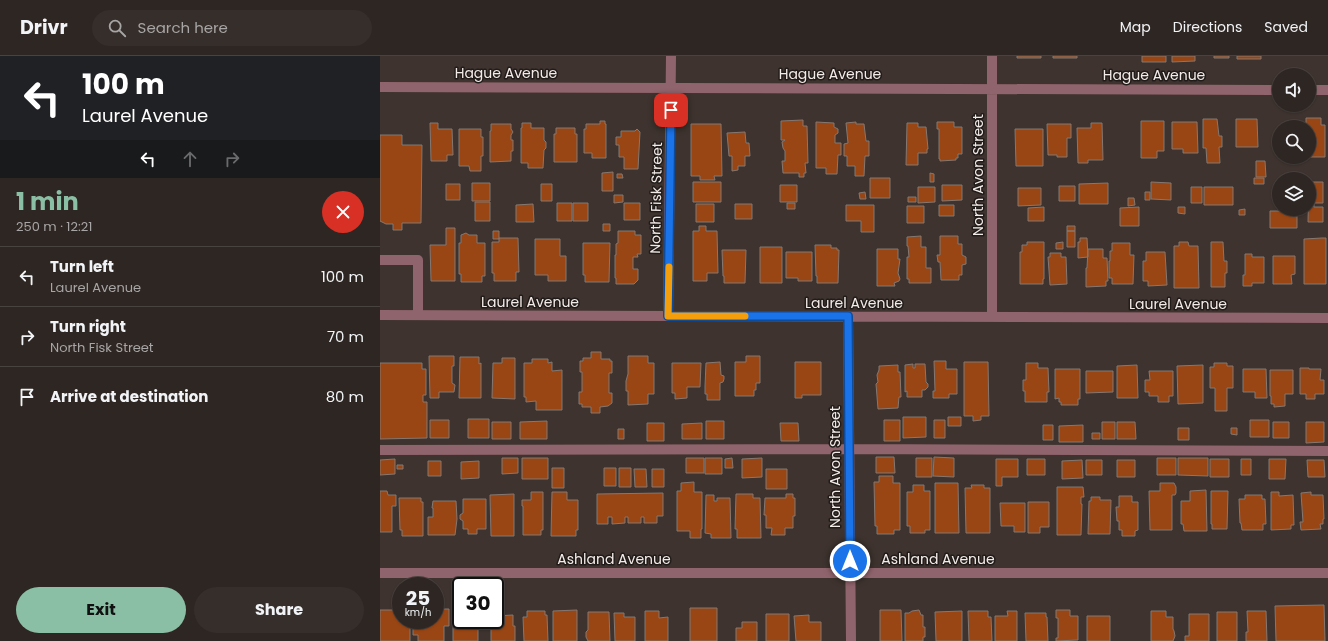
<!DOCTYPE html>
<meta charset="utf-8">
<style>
:root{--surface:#2e2622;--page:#362e2a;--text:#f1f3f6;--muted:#a7a5a5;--line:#494340;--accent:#8abfa5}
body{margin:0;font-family:Poppins,sans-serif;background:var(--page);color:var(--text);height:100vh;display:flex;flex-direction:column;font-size:15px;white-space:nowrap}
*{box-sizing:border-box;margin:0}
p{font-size:13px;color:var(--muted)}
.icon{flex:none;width:22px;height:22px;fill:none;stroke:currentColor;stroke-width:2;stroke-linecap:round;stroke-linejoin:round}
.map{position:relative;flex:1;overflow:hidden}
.panel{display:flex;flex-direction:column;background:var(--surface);width:380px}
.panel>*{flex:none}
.guide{background:#202124;color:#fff;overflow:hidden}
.tools{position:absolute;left:892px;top:12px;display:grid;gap:8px}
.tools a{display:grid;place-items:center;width:44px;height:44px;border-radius:50%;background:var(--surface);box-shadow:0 1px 3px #0004,0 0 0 1px var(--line);font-size:20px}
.speed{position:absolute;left:12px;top:521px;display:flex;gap:8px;font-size:20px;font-weight:700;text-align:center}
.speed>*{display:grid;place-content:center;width:52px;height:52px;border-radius:50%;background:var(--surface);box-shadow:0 1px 3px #0004,0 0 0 1px var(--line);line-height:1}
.speed small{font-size:10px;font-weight:400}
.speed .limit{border:2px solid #111;border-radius:6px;background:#fff;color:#111}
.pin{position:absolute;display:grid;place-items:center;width:34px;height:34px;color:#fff;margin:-17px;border-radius:8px;box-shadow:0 2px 6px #0006}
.me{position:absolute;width:44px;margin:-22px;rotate:0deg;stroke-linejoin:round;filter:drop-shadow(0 0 3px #0008)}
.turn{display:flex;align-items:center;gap:14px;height:84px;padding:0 16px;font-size:18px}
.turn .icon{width:52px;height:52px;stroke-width:2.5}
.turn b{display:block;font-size:28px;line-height:34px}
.lanes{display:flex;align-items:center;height:38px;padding:0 16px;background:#0003;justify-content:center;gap:20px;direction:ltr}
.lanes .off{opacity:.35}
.round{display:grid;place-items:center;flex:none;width:42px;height:42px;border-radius:21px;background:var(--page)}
.summary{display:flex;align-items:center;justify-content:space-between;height:68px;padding:0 16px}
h1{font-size:24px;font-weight:700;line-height:30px;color:var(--accent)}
.primary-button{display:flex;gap:8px;margin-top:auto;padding:8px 16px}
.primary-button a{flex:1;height:46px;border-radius:24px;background:var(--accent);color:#111;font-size:16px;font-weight:700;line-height:46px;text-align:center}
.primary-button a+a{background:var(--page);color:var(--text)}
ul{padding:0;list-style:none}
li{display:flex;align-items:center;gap:12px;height:60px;padding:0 16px;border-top:1px solid var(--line)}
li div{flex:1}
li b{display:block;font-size:15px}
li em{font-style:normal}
header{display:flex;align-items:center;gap:24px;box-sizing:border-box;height:56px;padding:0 20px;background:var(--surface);border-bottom:1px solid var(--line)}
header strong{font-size:19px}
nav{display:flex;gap:22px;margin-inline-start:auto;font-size:14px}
.search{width:280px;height:36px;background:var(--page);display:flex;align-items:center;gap:10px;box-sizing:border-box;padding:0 14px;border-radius:22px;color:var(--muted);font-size:15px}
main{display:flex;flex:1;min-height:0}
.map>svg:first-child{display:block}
.building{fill:#9a4614;stroke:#847872}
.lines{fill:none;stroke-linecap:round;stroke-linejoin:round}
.minor{stroke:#90646c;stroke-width:10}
.route-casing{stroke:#114b97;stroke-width:10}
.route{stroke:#1a73e8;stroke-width:7}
.slow{stroke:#f59e0b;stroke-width:7}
.labels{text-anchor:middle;stroke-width:3;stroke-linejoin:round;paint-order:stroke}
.street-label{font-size:14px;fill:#f3ebe8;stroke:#211c1a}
</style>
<header>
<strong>Drivr</strong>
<div class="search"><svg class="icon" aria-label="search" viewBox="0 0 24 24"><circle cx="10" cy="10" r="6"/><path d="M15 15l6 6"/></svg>Search here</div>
<nav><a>Map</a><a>Directions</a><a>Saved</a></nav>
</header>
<main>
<section class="panel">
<div class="guide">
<div class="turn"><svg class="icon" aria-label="left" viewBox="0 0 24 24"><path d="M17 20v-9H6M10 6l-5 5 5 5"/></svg><div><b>100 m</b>Laurel Avenue</div></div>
<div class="lanes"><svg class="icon" aria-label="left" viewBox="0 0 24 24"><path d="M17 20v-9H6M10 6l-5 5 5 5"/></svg><svg class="icon off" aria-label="ahead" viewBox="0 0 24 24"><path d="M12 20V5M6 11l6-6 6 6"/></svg><svg class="icon off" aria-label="right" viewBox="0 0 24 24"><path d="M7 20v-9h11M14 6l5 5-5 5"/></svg></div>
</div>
<div class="summary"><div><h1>1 min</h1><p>250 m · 12:21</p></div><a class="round" style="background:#d93025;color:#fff"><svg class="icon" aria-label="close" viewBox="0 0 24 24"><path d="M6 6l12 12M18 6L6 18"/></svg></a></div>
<ul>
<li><svg class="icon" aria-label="left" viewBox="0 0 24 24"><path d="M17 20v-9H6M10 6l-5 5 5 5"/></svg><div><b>Turn left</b><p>Laurel Avenue</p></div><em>100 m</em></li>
<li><svg class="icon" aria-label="right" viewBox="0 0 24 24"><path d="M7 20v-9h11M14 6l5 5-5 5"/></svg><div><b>Turn right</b><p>North Fisk Street</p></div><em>70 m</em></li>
<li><svg class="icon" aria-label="arrive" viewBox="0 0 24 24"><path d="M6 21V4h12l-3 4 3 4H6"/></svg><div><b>Arrive at destination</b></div><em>80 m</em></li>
</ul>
<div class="primary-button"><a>Exit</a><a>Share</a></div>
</section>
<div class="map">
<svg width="948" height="585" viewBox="0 0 948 585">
<rect width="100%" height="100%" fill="#3e332e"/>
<!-- building -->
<path class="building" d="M637 0H661V2H637Z
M673 0H697V2H673Z
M762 0H786V6H762Z
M792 0H815V5L792 6Z
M834 0H849V2H834Z
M857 0H881V3H857Z
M926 62H941V69H945V101H929V71H921V70H926Z
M823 63H837L839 80H842V91H839L840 107H827L826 92H823Z
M856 63H877L878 91H856Z
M423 64V70H427L428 107H425L426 117H424V121H419V117H403L402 105H405V95L403 92 402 86 405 84H401V65Z
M220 65H225V68H226V102H212V97H204V73H206V68H220Z
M761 65H784V95H777V102H761Z
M436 66 454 67V71L458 73V77L455 79V87H461V99H458L457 118H446V112H436Z
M476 66V68H484L486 85H489V100H485L484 120H475V110H467V100H464V88L468 87 466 67Z
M557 66H574V71H582V98H578V102H576V104L560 105V103H559V73H557Z
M792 66H817L818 97H803V93H792Z
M50 67H58V73H72L73 99H67V105H51Z
M142 67H151V72H164V84L166 86V92L164 94 163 112H148V107H141V72H142Z
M527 67H538V71H546L548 93H547V97H538V109H526Z
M711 67H722L723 104H708V107H698L697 72H711Z
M111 68H131V73L133 76 131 79V84H133V95H131V105L110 106V75H111Z
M311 68H341L342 120H334L335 124H320V120H311Z
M667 68H691V82H687V101H677V99H668Z
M176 72H195V78H197V106H174V78H176Z
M79 73H101V81H103V100H101V115H90L89 110H79Z
M257 73 260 76 258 113H244V101H239V89H236V81H241V75H255Z
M635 73H663V110H636Z
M365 76 366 87H369L370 100H365V110H358V114L352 115V100H349L347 77Z
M0 79H22V89H42L41 167H22V174H13V168H6L0 165Z
M876 105H885L886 121H876Z
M233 116V135H222V117Z
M550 117 554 118V126H550Z
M237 118H242L243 122H237Z
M490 122H510V142H490Z
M874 122H884V128H874Z
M929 124H931V126H943V147H934V151H943V166H928Z
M313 126H341V146H313Z
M771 126 791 127V144L771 143Z
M92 127H110V145H92Z
M728 127V148H699V128Z
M66 128H80V144H66Z
M161 128H172V145H161Z
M400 129H417V146H400Z
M562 129H582V144L562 145Z
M679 130H695V145H679Z
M538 131H555V146L538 147Z
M811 131H822V147H811Z
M824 131H853V149H824Z
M638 132H661V149L638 150Z
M485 136 486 143H480L479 137Z
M765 136H770V144H765Z
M234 139H243V146L234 147Z
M528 141H536V146H528Z
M748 142H754L755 149 748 150Z
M95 146H110V165H95Z
M177 147H192V165H177Z
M193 147H208V165H193Z
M244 147H260V164H244Z
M407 147H415V153H407Z
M153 148 154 166H136V149Z
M316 148H334V166H316Z
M355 148H372V163H355Z
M466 149H494V176H481V165H466Z
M559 149H574V160H559Z
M527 150H544V167H527Z
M664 151V165H648V152Z
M759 151V170H740V152Z
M798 151H805V158L798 157Z
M865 153V159H859V154Z
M890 155H917V172H890Z
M223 168H230V175H223Z
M319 170H326V175H337L338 217H327V225H313V175H319Z
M687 170H695V175H687Z
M66 172H75V225H51L50 189H66Z
M113 175H119V183H113Z
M238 175H255V179H261V198H257L258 201H253V213H258V224L254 228H236V222H235V199H236V188L238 187Z
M687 175H695V191H687Z
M86 177 89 179H97V187H105V220H102V226H81V218H79V187H81V179Z
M541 180V191H546V212H551V227H529V223H527V201H529L528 190H527V181Z
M560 180H578V188H582V199L586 201V208L582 209V219H579V224H561L560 206H558L557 199H560Z
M119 182H138L139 216H136V225H114V217H112V186H119Z
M700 182H707L708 201 698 202V186H700Z
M942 182H946V228H924V183Z
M155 183H180V200H186V225H168V219H155Z
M647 186H664V223H663V228H640V196H642V189H647Z
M683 186V193H676V187Z
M799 186H808L809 190H818L819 232H794V190H799Z
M831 186H843L844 205H847V217H845V231H831Z
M203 187H230L229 226H205V219H203Z
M732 187H750V199H754L753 228H732V222H729V205H730V195H732Z
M435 189H451V192H457V194H459L458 227H437V220H436Z
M380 191H402V227H380Z
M497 193H518V203H520L518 217 520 223 519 225 514 227 515 230H497Z
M708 193H723V202H727L728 225H726V230L706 231V212H707Z
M342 194H366L365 227H344V220H343Z
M406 196H432V225H418V222H406Z
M766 196H785L787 229 768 230V225H763V205H766Z
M670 197H681V201H686L687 228 670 229 668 201H670Z
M865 198H872V201H884V227H872V230H863V219H865Z
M893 200H915V218L911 219 912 228H893Z
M211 296H221V303H230V305H232V317H229V337H232V347L228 350 220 351V357H211V351H202V348H199V336H202V316H200V305H203V302H211Z
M49 300H74V310H72V327L75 329 74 336H59V342H50Z
M248 300H268V307H274V338H268V348L248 349V335H246V325L248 318Z
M366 300H380V327H376V334H374V340H355V306H366Z
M80 301H99V308L101 307V342H79Z
M122 302H135V343L112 342 113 307H122Z
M152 303H168V307L172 306V315L182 314V354H156V345L146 346V341H144V307H152Z
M554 305H566V313H577V338H569V342H553V335H555Z
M340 306 341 319 344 320V323L343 326 340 327V344H327V338H325V330L326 307Z
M415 306H441V339H422V342H415Z
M584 306H608L609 360H601V364L593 365V360H584Z
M0 307H42V313H46V339H43V346H47V382L0 383Z
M292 307H321L320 331H307V342L295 343V337H292Z
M646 307H658V312H668L669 336H667V346H645V335H643V324H646Z
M834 307H847V310H853V332H847V355H835V332H830V311H834Z
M533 308V312H535V308H545L546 326 548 328V331L545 334H542V341H527V335L525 336V309Z
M518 309V316H520L521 341H519L518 352 498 353 496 328 498 326 497 319 499 314V310Z
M757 309 758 342H737V310Z
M823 309V347L798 348 797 310Z
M920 312H929V313H941L940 324H944V338H935V343H926V338H920Z
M675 313H700V343H698V349H681V346H679V342L675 343Z
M863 313H886L887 342H875V336H863Z
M890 314H913V338H905V350L894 351V348H891V340H890Z
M706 315H733V336L706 337Z
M769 315H793V340H789V346H778V340H769V336H765V324H770Z
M523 361H546V381L523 382Z
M568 361H581V370H568Z
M88 363H109V382H88Z
M50 364H69V382H50Z
M504 364H520V385H504Z
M554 364H565V382H554Z
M870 364H889V381H870Z
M167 365V383H140V366Z
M326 365H344V383H326Z
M112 366H131V383H112Z
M722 366H735V383H722Z
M737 366H755L756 383H737Z
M893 366H909V382H893Z
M926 366H944V386L926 387Z
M267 367H284V385H267Z
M322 367V383H302V368Z
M400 367H418L419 385H401Z
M663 369H673V384H663Z
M703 369V386H679V370Z
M798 372H809V384H798Z
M851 372H857V379L851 378Z
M238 373H244V383H238Z
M712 377H720V383H712Z
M496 401H514L515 417H496Z
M554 401 574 402V421L553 420Z
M122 402H138V417L122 418Z
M142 402H168V423H142Z
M306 402H324V417H306Z
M325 402H342V418H325Z
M352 402 353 412H345V403Z
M382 402V421L362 422V403Z
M536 402H552V421H536Z
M777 402H796V419H777Z
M798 402H828V420L798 419Z
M15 403V418L0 419V404Z
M616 403H638V421H622V430H616Z
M647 403H665V419H647Z
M830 403H849V421H830Z
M861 403H871V419H861Z
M889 403H906L905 423H889Z
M702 404 703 422 682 423V405Z
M706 404H722V419H706Z
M737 404H755V421H737Z
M927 404H944L945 421H928Z
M48 405H61V420H48Z
M99 405V422L81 423V406Z
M17 409H23V413H17Z
M172 412H184V432H172Z
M224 412H236V430H224Z
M239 412H251V431H239Z
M254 413H266L267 431H255Z
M272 413H284V431H272Z
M386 413H407V433H386Z
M499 420H513V427H520V474H514V478H497V470H495L494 426H499Z
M314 426V436H322V473H321V482H310V475H297V435H301V427Z
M555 427H578L579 477H555Z
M780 427H794L796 431V437L795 439H792V474H770L769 435H780Z
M533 429H544V435H550V474H545V477H530V470H527V436H533Z
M591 429H604V432H610V477H586L585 432H592Z
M677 431H703L704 441H701V448H702L701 479H677Z
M826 434 827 475H804L803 468H801V445H810V435Z
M0 435H7L8 439H16V450H12V476H0Z
M831 435H848L847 473H832V468H831Z
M151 436H163V474H161V479H143V450H142V444H151Z
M172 436H187V444H198V474H196V480H171Z
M891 436H899V440L913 439 914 469H911V473L891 474Z
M931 436V439H943L944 463H943V468H940L941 473 921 474 920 466H923L921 437Z
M283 437V460H277V467H264V461H261V467H248V461H245V467L232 468V461H228V468H217V438Z
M134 438V480H111L110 439Z
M356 438H373V442H380L381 482H357V473H355Z
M406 438H413V442H415V460H413V472H405V479H391L392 472H386V459H384L385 442H406Z
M326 439H334V445H337V442H350L351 482H331V478L325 477Z
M865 439H882V443H885L886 468H883V474H862L861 467H860L859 443H865Z
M739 440H752V446H758V474L755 475V480H742V474H739V465H737L736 451H739Z
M711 441H720V444H731L730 478H708L709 445H711Z
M19 442H41V446H43V480H22V474H20Z
M83 443H106V473H97V478H88V473H83V465L80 463V459L83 457Z
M53 445H76L77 463 75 479H48V461H53V452H52Z
M648 446H669V471H660V477H648Z
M620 447H645V476H634V470H621Z
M944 549 945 585H896L895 550Z
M310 552H337V585H310Z
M55 553H69V570H64V585H38V579H33V571H37V564H55Z
M78 553H81V564H105V570H98V585H73V561H78Z
M0 554H21V564H30V585H0Z
M197 554V585H173V555Z
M500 554H521L522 585H500Z
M539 554 541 559H543V571H545V581H543V585H525V557H529L532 555Z
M676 554H690V560H698V584L676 585V582H678V562H676Z
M147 555H165V559H167L168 585H144L143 561H147Z
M265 555H279V562L288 561V585H265Z
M582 555V585H556L555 556Z
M588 555H608V561H611L612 585H589Z
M627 555H637V585H615V560H628Z
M771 555H786V561H793V573L794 575 795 580 793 585H771Z
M867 555H886L887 585H866V576H868Z
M208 556H229L230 585H208L206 581V576L208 574Z
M837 556H857V585H837Z
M234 557H244V561H255V585H235Z
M645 557H666V561H667L668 585H646Z
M386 558H409V585H386Z
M809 558H829V585H805V580H809Z
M133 559V570H135V585H111V564H115V560Z
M429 559V566H441V585H416L414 560Z
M707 560H730V585H707Z
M362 566H377V585H356V572H362Z"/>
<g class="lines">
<!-- minor -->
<path class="minor" d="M612 0V261
M0 31 899 34
M929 34H948
M0 204H38V259
M0 259 948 262
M288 260 291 0
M468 260 471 585
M0 394 469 393 948 395
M0 517H948"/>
</g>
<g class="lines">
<defs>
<path id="route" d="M291 54 288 260H468L470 505"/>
</defs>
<!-- route casing -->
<use href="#route" class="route-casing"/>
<!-- route -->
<use href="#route" class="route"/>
<!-- slow -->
<path class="slow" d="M289 211 288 260H365"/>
</g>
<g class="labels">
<!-- street labels -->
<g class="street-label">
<text x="126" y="22">Hague Avenue</text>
<text x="450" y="23">Hague Avenue</text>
<text x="774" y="24">Hague Avenue</text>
<text transform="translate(598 119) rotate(-90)" y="5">North Avon Street</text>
<text transform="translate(276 142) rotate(-89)" y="5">North Fisk Street</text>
<text x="150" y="251">Laurel Avenue</text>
<text x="474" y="252">Laurel Avenue</text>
<text x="798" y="253">Laurel Avenue</text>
<text transform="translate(455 411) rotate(-90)" y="5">North Avon Street</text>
<text x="234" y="508">Ashland Avenue</text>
<text x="558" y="508">Ashland Avenue</text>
</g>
</g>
</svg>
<div class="tools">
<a><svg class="icon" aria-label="sound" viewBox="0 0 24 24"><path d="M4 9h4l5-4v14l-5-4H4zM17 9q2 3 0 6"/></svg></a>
<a><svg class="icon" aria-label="search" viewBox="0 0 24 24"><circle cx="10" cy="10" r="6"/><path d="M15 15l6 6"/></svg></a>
<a><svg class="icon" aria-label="layers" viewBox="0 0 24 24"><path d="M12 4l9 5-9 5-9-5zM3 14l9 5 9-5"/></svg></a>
</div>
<div class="speed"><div>25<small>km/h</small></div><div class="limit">30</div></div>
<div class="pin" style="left:291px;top:54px;background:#d93025"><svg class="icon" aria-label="arrive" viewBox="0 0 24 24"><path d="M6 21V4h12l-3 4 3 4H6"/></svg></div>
<svg class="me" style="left:470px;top:505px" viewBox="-20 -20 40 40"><circle r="17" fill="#1a73e8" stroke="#fff" stroke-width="3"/><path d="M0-11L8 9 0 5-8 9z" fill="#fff"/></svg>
</div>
</main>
